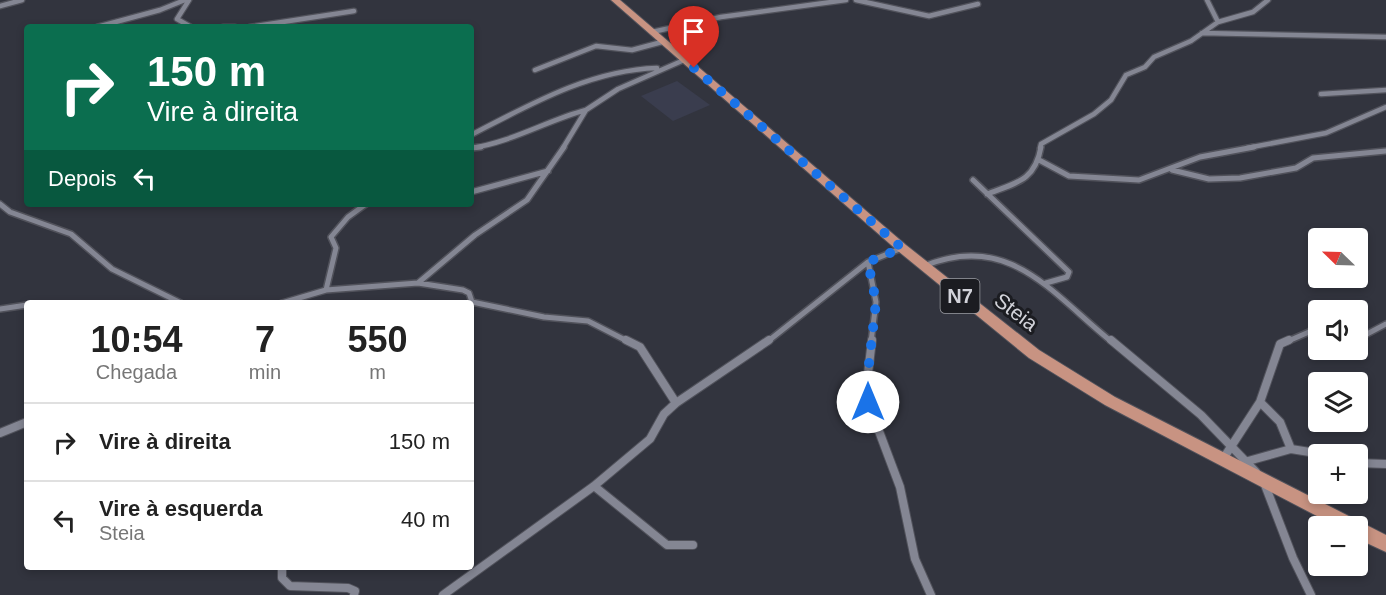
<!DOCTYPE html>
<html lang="pt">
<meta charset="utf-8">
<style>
:root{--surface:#fff;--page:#f2f2f2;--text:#222;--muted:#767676;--line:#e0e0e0}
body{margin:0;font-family:Helvetica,sans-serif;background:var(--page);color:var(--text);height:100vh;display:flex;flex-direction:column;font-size:22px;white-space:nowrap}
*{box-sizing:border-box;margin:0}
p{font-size:20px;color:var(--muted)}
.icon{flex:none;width:33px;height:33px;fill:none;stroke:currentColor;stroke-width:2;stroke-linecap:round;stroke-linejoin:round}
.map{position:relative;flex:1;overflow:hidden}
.panel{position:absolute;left:24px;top:300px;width:450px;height:270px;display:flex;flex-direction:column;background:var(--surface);border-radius:6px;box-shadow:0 3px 9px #0003}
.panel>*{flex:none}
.guide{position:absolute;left:24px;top:24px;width:450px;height:183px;border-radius:6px;box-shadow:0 3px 9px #0003;background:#0b6e4f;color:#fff;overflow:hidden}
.needle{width:39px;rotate:293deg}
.controls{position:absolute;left:1308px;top:228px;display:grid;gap:12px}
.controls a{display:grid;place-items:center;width:60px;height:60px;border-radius:6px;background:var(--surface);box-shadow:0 3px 9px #0003;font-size:30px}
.pin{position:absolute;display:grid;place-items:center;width:51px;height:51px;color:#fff;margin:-62px -26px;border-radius:50% 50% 50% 0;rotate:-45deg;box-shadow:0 0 6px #0007}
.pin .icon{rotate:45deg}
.me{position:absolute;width:66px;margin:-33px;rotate:0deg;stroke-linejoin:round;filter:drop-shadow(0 0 4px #0008)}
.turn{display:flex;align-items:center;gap:21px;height:126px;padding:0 24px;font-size:27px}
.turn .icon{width:78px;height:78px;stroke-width:2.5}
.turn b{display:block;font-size:42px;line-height:51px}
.then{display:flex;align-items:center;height:57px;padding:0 24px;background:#0003;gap:12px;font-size:22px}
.eta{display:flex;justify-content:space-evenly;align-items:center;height:102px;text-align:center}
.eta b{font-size:36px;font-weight:700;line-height:42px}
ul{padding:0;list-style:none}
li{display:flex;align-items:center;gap:18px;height:78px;padding:0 24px;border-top:2px solid var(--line)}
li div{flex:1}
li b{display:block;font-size:22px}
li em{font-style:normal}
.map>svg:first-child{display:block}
.built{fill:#3a3d4e}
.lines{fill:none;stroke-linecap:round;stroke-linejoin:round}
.street-far2-casing{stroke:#51525b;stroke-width:7}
.street-far1-casing{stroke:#51525b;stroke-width:8}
.street-casing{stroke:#51525b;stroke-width:10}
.primary-casing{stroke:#51525b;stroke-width:2}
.street-far2{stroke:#848693;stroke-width:4.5}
.street-far1{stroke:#848693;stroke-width:5}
.street{stroke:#848693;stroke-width:8}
.primary{fill:#c89382;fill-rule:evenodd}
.route{stroke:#1a73e8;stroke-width:10;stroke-dasharray:0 18}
.labels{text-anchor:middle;stroke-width:6;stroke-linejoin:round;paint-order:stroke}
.shield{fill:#1b1c21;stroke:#9b9ca2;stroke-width:1.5}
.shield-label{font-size:20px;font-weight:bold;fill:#d2d3da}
.street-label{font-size:21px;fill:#d2d3da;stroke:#1b1c21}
</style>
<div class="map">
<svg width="1386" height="595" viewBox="0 0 1386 595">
<rect width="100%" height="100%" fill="#32343e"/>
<!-- built -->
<path class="built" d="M677 81 710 105 673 121 641 96Z"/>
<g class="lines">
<defs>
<path id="street-far2" d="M189 0 177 19 191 27
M856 0 929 16 978 4
M1207 0 1218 22
M0 6 22 0
M97 27 160 10 185 0
M223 27H235
M250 27 354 11
M652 32 721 17 846 0
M1202 33 1386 37
M535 70 596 46 632 50 662 42
M1321 94 1386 90
M471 135C529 105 590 70 657 68
M471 148C510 143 548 120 586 110
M563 148 586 110 618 89 684 60
M1040 148 1041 144 1094 114 1111 100 1126 75 1145 67 1154 57 1191 41 1218 22 1253 12 1268 0
M1247 148 1326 133 1386 107"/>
<path id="street-far1" d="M471 148 481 147
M1039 160 1069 176 1139 180 1200 157 1254 147
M1172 170 1209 179 1240 178 1296 168 1313 158 1386 151
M973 180 1069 272 1067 277 1046 283
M471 192 548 171
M987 194C1016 183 1035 181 1041 147
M0 204 10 212 71 234 112 269 181 303
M868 262 876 302 871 342
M924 266C1010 231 1052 294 1112 342
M418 283 463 290 469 293 472 302 544 317 588 321 629 342
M326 290 336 248 331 237 348 217 366 204
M282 303 326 290 418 283 475 235 527 200 564 147
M0 309 27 305
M1358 333 1367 334 1386 324
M767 342 868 262 902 248
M1286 342 1309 332 1318 323"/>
<path id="street" d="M626 340 640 347 676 403
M872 340 866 390 868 402 900 487 915 559 931 595
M1111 340 1201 415 1256 472
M1260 402 1280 422 1291 449
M0 433 27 422
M1223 459 1260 402 1280 344 1289 340
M1248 461 1291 449 1322 454
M1358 463 1386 464
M1265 485 1293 558 1311 595
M594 486 667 545H693
M282 567V578L290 586 348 588 355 591 354 595
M443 595 594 486 650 439 664 414 676 403 769 340"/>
<path id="primary" d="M611 0H620L906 245 1039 350 1115 397 1386 535V552L1358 539V526H1336L1105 405 1029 358 898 251Z"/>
</defs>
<!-- street-far2 casing -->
<use href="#street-far2" class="street-far2-casing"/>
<!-- street-far1 casing -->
<use href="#street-far1" class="street-far1-casing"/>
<!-- street casing -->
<use href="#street" class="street-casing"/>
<!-- primary casing -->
<use href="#primary" class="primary-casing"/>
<!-- street-far2 -->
<use href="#street-far2" class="street-far2"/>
<!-- street-far1 -->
<use href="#street-far1" class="street-far1"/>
<!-- street -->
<use href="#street" class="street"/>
<!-- primary -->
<use href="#primary" class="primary"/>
</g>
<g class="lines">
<!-- route -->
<path class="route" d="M694 68 902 248 868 262 876 302 866 390 868 402"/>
</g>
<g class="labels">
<!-- shield labels -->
<rect class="shield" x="940.5" y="279" width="39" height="34" rx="4.5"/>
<g class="shield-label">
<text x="960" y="303">N7</text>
</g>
<!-- street labels -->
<g class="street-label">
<text transform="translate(1016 312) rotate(37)" y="7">Steia</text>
</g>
</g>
</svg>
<div class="controls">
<a><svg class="needle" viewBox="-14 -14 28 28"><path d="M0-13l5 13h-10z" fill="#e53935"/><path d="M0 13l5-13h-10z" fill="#767676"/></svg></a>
<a><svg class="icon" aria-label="sound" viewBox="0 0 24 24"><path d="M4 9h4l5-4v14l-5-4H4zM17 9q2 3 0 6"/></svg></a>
<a><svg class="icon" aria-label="layers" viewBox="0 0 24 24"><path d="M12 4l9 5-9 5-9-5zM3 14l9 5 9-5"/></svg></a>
<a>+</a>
<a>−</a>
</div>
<div class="pin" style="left:694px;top:68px;background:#d93025"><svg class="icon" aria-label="arrive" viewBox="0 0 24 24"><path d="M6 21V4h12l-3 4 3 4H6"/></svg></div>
<svg class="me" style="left:868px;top:402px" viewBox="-20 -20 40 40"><circle r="19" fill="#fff"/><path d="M0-13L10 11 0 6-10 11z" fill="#1a73e8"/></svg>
<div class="guide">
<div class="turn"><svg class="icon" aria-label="right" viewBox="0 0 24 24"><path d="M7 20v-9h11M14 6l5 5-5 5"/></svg><div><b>150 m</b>Vire à direita</div></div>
<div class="then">Depois<svg class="icon" aria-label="left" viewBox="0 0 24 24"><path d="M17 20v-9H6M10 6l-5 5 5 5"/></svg></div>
</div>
<section class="panel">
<div class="eta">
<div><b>10:54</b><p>Chegada</p></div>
<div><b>7</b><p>min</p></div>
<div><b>550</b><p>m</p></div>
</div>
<ul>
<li><svg class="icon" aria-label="right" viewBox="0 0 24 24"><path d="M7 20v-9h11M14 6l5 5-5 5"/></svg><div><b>Vire à direita</b></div><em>150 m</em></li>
<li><svg class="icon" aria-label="left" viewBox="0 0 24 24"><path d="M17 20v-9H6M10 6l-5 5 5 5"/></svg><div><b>Vire à esquerda</b><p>Steia</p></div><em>40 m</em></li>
</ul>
</section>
</div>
